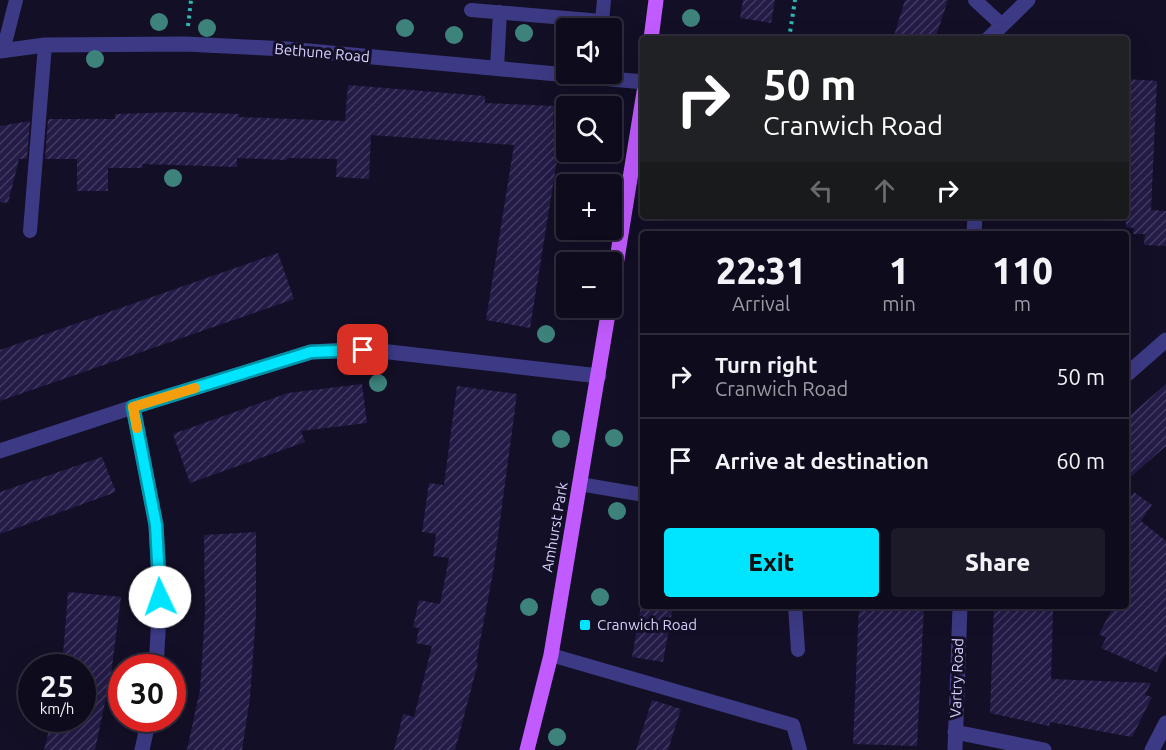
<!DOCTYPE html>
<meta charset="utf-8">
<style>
:root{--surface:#0e0b1c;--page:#1c1929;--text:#f1f3f6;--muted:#9b9ba3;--line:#2e2b3b;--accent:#00e5ff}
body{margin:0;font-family:Ubuntu,sans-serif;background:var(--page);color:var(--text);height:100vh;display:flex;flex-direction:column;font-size:22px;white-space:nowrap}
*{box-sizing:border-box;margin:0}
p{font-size:20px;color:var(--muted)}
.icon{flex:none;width:33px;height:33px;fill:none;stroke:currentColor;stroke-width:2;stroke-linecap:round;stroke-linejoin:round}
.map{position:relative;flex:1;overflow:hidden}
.side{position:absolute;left:640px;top:231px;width:489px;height:378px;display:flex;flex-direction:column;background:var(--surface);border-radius:6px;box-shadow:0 6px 24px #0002,0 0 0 2px var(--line)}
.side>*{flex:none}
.hud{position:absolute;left:640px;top:36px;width:489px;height:183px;border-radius:6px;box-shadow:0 6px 24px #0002,0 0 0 2px var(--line);background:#202124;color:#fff;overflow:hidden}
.buttons{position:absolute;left:556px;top:18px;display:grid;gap:12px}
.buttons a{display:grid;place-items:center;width:66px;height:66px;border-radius:6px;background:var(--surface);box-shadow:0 6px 24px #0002,0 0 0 2px var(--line);font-size:30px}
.speed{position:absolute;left:18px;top:654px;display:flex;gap:12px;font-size:30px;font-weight:700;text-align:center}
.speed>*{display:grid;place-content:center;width:78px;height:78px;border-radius:50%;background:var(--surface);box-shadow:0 6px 24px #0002,0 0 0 2px var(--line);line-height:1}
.speed small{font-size:15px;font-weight:400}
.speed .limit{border:9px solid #d22;background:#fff;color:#111}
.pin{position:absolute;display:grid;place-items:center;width:51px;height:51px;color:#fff;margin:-26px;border-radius:12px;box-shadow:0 3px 9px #0006}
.me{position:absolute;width:66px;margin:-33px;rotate:357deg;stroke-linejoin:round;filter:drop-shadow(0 0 4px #0008)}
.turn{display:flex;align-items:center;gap:21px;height:126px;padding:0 24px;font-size:27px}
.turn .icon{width:78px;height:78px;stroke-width:2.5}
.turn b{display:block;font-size:42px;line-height:51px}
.lanes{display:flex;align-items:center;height:57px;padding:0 24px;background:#0003;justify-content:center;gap:30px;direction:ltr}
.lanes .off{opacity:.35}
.eta{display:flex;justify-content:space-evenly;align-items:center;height:102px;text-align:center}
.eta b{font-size:36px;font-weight:800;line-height:42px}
.primary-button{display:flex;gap:12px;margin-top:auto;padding:12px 24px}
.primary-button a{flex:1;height:69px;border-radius:6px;background:var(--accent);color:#111;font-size:24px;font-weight:800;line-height:69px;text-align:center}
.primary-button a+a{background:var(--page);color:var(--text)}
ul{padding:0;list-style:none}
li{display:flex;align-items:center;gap:18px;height:84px;padding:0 24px;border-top:2px solid var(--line)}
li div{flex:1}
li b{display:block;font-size:22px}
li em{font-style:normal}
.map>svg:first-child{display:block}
.building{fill:url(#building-hatch)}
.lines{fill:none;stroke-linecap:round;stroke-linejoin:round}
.path{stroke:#2fb8b0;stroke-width:4;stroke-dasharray:3 4.5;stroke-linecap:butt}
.service{stroke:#3d3a85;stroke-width:14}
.minor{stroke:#3d3a85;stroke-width:15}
.tertiary{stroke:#3d3a85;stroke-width:15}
.primary{stroke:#c25bff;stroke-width:15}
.tree{fill:#3d827b}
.route-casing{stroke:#0095a6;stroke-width:15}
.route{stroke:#00e5ff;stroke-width:10}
.slow{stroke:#f59e0b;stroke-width:10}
.poi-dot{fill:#00e5ff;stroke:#130f26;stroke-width:2}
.labels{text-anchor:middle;stroke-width:6;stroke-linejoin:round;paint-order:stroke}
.street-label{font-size:15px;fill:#d9d4ff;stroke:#130f26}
.poi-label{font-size:15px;fill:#d9d4ff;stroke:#130f26;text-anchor:start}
</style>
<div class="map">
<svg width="1166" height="750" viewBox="0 0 1166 750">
<defs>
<pattern id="building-hatch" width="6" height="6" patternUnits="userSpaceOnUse" patternTransform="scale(1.5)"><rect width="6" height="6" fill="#241b47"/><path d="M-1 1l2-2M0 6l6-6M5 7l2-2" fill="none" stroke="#433b63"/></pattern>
</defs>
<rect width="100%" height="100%" fill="#130f26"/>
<!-- building -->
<path class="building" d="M743 0H775L771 23 740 18Z
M905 0H948L935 39H893Z
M1126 79 1157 81 1151 210 1166 211V246L1144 245 1145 234H1133L1134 228 1126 227Z
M348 85 485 96V103L554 106 553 127 562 129 530 328 486 320 514 145 371 135 369 179 336 177 337 159 287 158V160L237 158V167L142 164 143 168H108V191H77V159H45L48 119H115V114L180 112 239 114V117L345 121Z
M30 121 27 159H19L8 203 0 202V126Z
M278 253 294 299 0 401V350Z
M362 384 367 423 301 431 305 442 190 483 173 434 288 393Z
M1166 384V446L1126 481V419Z
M457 386 517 394 493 573 476 662 478 663 455 750H394L403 714 414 717 432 646 416 643 419 628 413 627 419 600 440 604 449 558 433 556 436 534 422 532 429 483 444 485Z
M102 457 116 492 0 534V492Z
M1134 492 1152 505 1141 521 1166 541V654L1156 672 1101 648 1106 638 1099 634 1114 606H1126V503Z
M256 532V614L250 698 242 750H187L200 690 205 613 204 535Z
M68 592 121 597 111 674 95 750H44L52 718H82V668H62Z
M641 606H673L663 662 632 657Z
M859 606H924L917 746 853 744Z
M994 606H1029L1028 610 1053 611 1051 679 1151 683 1145 695 1152 697 1132 737 1050 722 1049 726 990 713Z
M652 700 681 709 668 750H636Z"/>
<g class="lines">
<!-- path -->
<path class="path" d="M188 26 191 0
M789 39 795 0"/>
<!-- service -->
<path class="service" d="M975 0 1002 25
M471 10 602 21 604 0
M3 51 16 0
M497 68 500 12
M30 231 45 45
M580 484 644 495
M795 606 798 650
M551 655 793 725 800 750"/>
<!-- minor -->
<path class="minor" d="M988 39 1028 0
M974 234 975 216
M1126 375 1166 340
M133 407 156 525 160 597 156 668
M0 451 133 407 311 352 363 349 599 376
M955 732 1044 750
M142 750 149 718
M955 750 960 606
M1152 750 1166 723"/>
<!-- tertiary -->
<path class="tertiary" d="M0 51 45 45 185 44 287 49 644 82"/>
<!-- primary -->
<path class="primary" d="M651 39 656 0
M612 290 644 92
M527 750 551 655 609 308"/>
</g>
<!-- trees -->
<g class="tree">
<circle cx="691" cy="18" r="9"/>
<circle cx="159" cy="22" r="9"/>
<circle cx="207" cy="28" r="9"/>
<circle cx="405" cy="28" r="9"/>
<circle cx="524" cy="33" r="9"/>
<circle cx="454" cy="35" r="9"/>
<circle cx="95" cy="59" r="9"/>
<circle cx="173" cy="178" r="9"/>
<circle cx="546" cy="334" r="9"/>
<circle cx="378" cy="383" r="9"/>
<circle cx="614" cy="438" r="9"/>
<circle cx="561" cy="439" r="9"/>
<circle cx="617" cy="511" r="9"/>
<circle cx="600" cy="597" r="9"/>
<circle cx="529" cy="607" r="9"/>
<circle cx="557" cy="737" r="9"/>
</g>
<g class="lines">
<defs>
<path id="route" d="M160 597 156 525 133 407 311 352 363 350"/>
</defs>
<!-- route casing -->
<use href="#route" class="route-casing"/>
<!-- route -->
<use href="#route" class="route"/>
<!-- slow -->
<path class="slow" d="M137 428 133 407 195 388"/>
</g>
<!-- markers -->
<rect class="poi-dot" x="579" y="619" width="12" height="12" rx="3"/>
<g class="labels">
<!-- street labels -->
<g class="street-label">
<text transform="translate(322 53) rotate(5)" y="5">Bethune Road</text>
<text transform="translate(555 527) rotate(-80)" y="5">Amhurst Park</text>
<text transform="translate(957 678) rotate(-88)" y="5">Vartry Road</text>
</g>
<!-- poi labels -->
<g class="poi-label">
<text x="597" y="630">Cranwich Road</text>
</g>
</g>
</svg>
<div class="buttons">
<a><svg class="icon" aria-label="sound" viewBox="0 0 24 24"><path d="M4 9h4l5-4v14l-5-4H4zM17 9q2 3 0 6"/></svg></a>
<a><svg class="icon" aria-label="search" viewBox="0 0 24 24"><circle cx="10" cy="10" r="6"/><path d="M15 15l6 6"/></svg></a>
<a>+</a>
<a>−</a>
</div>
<div class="speed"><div>25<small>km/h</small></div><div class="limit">30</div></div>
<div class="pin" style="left:363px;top:350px;background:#d93025"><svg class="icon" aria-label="arrive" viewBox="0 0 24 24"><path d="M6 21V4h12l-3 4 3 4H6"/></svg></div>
<svg class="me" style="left:160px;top:597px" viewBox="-20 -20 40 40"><circle r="19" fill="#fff"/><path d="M0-13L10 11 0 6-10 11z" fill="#00e5ff"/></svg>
<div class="hud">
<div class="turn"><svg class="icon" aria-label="right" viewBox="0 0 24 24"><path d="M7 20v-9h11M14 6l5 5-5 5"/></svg><div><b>50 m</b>Cranwich Road</div></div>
<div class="lanes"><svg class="icon off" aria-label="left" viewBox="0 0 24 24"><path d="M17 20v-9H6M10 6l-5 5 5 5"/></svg><svg class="icon off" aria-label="ahead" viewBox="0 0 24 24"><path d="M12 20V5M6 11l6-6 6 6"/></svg><svg class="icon" aria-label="right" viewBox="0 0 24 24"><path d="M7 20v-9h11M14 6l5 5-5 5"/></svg></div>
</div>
<section class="side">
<div class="eta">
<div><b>22:31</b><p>Arrival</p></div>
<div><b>1</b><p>min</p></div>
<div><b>110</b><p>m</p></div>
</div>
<ul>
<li><svg class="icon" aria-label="right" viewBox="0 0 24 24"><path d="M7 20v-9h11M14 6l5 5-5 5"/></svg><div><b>Turn right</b><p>Cranwich Road</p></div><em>50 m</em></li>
<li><svg class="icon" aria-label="arrive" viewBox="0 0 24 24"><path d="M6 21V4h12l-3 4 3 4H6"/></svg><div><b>Arrive at destination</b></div><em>60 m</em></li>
</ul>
<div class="primary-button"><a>Exit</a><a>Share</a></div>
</section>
</div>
